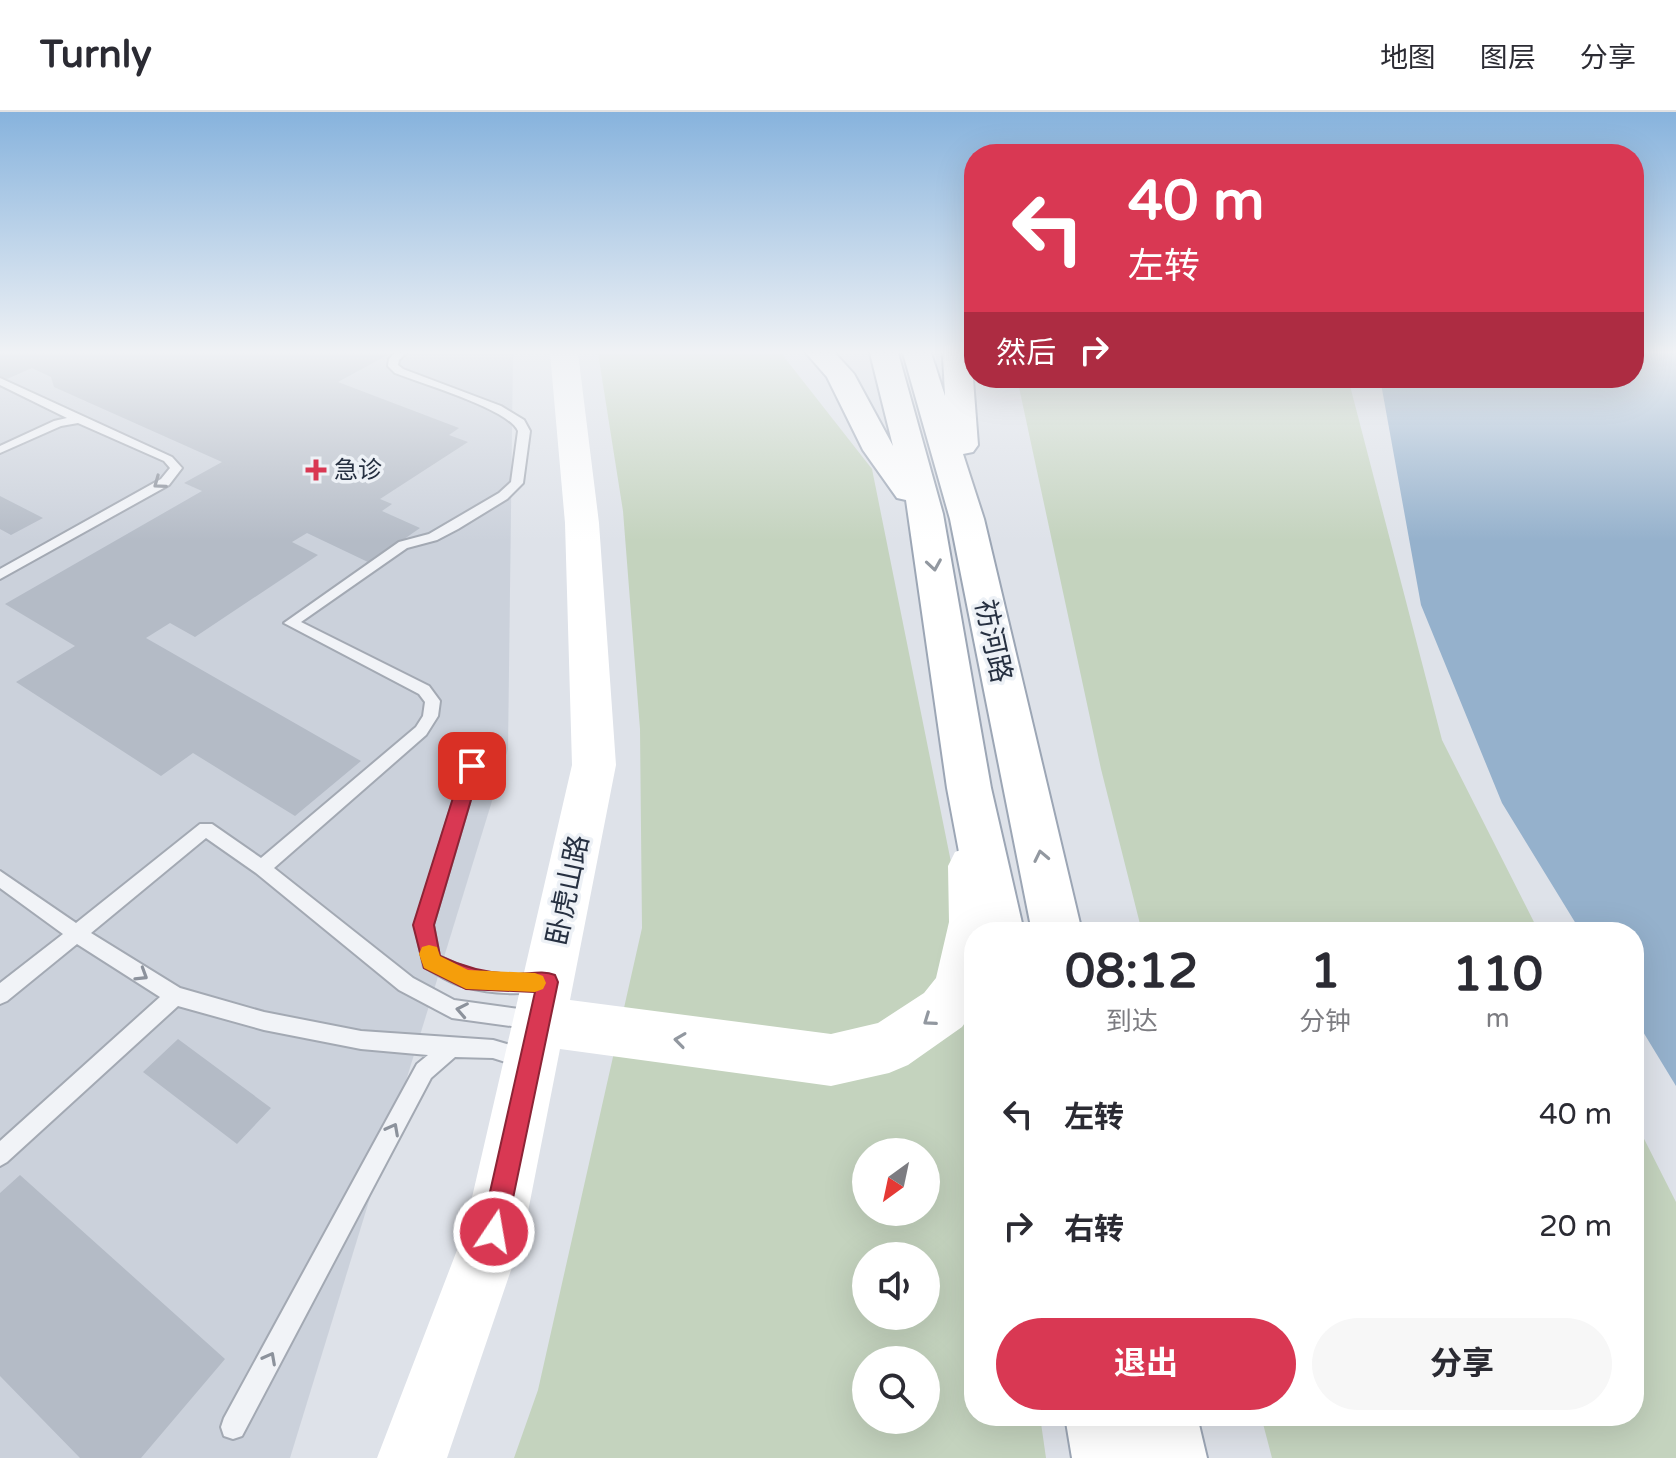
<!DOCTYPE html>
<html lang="zh">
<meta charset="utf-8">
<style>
:root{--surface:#fff;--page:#f7f7f7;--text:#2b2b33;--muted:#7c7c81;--line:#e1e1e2;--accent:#d93853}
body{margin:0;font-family:"Varela Round","Noto Sans SC",sans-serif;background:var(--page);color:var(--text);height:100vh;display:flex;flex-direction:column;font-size:30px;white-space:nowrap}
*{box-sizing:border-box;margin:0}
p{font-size:26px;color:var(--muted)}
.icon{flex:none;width:44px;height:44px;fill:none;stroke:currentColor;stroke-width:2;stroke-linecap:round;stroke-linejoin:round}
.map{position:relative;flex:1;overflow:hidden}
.drawer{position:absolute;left:964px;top:810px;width:680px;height:504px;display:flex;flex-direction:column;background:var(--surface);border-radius:32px;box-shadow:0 8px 32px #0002}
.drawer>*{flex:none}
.top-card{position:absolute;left:964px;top:32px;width:680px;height:244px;border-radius:32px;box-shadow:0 8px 32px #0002;background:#d93853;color:#fff;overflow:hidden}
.needle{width:52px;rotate:213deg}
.tools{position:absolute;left:852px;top:1026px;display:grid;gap:16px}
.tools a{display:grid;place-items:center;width:88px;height:88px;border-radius:50%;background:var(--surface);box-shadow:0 8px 32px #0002;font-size:40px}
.pin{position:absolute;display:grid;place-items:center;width:68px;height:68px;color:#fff;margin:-34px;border-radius:16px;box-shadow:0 4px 12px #0006}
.me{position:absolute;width:88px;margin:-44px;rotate:12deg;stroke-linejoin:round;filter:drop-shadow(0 0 6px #0008)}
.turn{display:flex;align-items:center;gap:28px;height:168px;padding:0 32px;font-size:36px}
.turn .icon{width:104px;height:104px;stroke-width:2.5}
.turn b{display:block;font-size:56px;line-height:68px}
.then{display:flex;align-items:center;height:76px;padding:0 32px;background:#0003;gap:16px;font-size:30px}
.eta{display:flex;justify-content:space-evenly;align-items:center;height:136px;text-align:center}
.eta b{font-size:48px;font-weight:700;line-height:56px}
.primary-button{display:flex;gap:16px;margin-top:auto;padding:16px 32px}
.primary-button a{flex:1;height:92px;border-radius:48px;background:var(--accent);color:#fff;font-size:32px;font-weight:700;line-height:92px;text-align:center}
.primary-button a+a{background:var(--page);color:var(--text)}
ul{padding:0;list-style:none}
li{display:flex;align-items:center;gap:24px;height:112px;padding:0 32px}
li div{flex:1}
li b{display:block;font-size:30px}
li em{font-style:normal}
header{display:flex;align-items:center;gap:48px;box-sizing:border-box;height:112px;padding:0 40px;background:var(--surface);border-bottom:2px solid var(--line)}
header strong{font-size:38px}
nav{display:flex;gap:44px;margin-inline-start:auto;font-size:28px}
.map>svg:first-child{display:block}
.built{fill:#cbd1db}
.green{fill:#c4d3be;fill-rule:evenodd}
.water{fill:#95b1cc}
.building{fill:#b4bbc6}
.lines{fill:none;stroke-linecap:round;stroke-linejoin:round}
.lane-casing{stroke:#a3a9b3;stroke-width:4}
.primary-casing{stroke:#9ca6b5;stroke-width:4}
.lane{fill:#f1f3f7;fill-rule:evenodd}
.secondary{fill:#fff;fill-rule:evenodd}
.primary{fill:#fff;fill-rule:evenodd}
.oneway{stroke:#8c929c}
.oneway2{stroke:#9298a0}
.route{fill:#d93853;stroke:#8d2436;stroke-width:2}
.slow{fill:#f59e0b}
.poi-dot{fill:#d93853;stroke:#edf1f6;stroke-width:3}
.labels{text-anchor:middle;stroke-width:7;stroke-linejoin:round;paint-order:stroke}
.far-poi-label{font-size:24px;fill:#263041;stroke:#edf1f6;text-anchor:start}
.street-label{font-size:28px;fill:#263041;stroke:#edf1f6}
</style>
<header>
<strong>Turnly</strong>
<nav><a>地图</a><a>图层</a><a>分享</a></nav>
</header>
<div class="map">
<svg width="1676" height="1346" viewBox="0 0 1676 1346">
<rect width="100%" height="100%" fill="#dee2e9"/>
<!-- built -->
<path class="built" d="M0 241H513L508 637 290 1346H0Z"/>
<!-- green -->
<path class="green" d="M598 241H781L872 357 959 790 974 885V1304H1040L1046 1346H514L538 1278 642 816 640 617 623 399ZM866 1040H926V1100H866ZM866 1144H926V1204H866ZM866 1248H926V1308H866Z
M1017 266H1348L1442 628 1539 820H1142L1101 657Z
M1634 1007 1676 1090V1346H1272L1261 1304H1634Z"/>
<!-- water -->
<path class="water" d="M1634 241H1676V974L1634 905V820H1581L1502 691 1421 493 1380 266H1634Z"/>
<!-- building -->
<path class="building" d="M0 241H391L338 270 459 316 449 323 468 330 380 387 392 392 382 399 420 416 370 451 307 421 292 430 318 443 195 525 170 511 146 526 361 649 295 704 193 641 161 664 16 570 75 534 5 492 202 379 184 371 222 350 54 275 51 265 32 256 0 270Z
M0 384 43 406 11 423 0 417Z
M178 927 271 996 237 1032 143 960Z
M20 1063 225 1247 141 1346H80L0 1264V1081Z"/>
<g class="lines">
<defs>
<path id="lane" d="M395 241H406L399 248 398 253 403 257 501 294 524 308 530 319 523 371 507 387 458 417 437 428 407 436 301 510 429 574 440 589 438 604 426 623 274 756 413 866 454 888 533 899 540 902 543 908 540 914 533 917 452 906 399 878 256 761 206 726 91 821 180 876 264 900 361 919 493 928 531 939 534 946 531 953 524 956 493 946 455 945 431 966 242 1324 233 1327 224 1324 221 1315 224 1306 417 952 428 943 361 937 264 918 178 894 7 1050 0 1054V1029L160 885 77 832 7 889 0 892V871L63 822 0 776V759L76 811 200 712H212L261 746 416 615 423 604 425 590 419 582 284 511 399 430 429 422 499 381 511 370 518 319C509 297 420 271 395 261L388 254 389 247Z
M0 266 172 345 182 356 169 373 0 467V457L161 367 170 356 164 349 78 311 61 314 0 341V334L54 309 67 306 0 273Z
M472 648 480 654 433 813 439 844C466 857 485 864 516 863 527 863 538 860 549 864L551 870 549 876C526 885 489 881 465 875 451 872 437 862 424 855L415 813 464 654Z"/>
<path id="primary" d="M806 241H835L854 262 893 334 870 241H898L943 402 991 676 1024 820H974L947 676 906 388 897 386 863 338 827 265Z
M903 241H931L945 284 943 241H971L978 333 973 340 963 342 984 407 1082 820H1032L950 407Z
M1065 1304H1197L1207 1346H1072Z"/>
</defs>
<!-- lane casing -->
<use href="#lane" class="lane-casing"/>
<!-- primary casing -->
<use href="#primary" class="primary-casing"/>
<!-- lane -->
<use href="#lane" class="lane"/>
<!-- secondary -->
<path class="secondary" d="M550 241H578L599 411 616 653 570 888 831 922 878 911 924 881 936 866 949 810 948 754 955 740 972 734 989 740C999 762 1002 796 997 820H974V898L962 915 908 953 889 961 831 974 560 937 524 1120 447 1346H377L464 1120 572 653 565 411Z"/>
<!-- primary -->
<use href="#primary" class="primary"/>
</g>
<!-- one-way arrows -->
<defs><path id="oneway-chevron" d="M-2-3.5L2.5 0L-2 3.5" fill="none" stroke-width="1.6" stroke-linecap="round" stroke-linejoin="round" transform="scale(2)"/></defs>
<g class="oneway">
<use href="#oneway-chevron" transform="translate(159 371) rotate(144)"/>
<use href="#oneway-chevron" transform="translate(142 863) rotate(32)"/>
<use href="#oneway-chevron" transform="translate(462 898) rotate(-169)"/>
<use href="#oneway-chevron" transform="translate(393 1017) rotate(-62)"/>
<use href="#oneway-chevron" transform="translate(270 1246) rotate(-62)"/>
</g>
<g class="oneway2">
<use href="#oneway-chevron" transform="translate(934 453) rotate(81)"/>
<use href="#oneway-chevron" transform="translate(1041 744) rotate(-102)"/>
<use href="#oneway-chevron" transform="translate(929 908) rotate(145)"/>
<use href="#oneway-chevron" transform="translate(680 928) rotate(-172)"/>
</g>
<!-- sky -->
<linearGradient id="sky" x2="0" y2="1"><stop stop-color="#87b3dd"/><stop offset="0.56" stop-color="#f0f2f5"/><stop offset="1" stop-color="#f0f2f5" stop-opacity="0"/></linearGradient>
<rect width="1676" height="429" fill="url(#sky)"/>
<!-- route -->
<path class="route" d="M472 647 481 654 434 813 440 844C465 856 488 862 516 862 529 862 543 858 555 863L558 870 506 1120 503 1129 494 1132 485 1129 481 1120 535 880 466 877 424 856 413 813 463 654Z"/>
<!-- slow -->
<path class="slow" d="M429 833 437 835 440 844 468 858 535 861 543 864 546 871 543 877 535 880 466 877 424 856 419 842 422 835Z"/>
<!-- markers -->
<path class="poi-dot" d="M312 346h8v8h8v8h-8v8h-8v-8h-8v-8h8z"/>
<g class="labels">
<!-- far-poi labels -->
<g class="far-poi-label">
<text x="334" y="366">急诊</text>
</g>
<!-- street labels -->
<g class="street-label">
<text transform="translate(994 529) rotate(78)" y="10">祊河路</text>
<text transform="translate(567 778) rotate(-78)" y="10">卧虎山路</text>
</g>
</g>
</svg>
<div class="tools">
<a><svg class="needle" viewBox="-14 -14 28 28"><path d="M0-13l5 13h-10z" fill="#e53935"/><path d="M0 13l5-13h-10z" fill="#7c7c81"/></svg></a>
<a><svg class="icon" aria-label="sound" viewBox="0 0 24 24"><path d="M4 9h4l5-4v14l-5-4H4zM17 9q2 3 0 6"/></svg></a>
<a><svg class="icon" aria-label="search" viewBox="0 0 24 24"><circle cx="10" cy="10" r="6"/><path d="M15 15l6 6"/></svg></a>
</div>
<div class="pin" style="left:472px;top:654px;background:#d93025"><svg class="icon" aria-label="arrive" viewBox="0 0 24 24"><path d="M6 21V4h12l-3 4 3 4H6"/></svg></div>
<svg class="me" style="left:494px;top:1120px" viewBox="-20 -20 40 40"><circle r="17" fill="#d93853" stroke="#fff" stroke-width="3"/><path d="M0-11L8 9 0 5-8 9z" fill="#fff"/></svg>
<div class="top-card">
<div class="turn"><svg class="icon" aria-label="left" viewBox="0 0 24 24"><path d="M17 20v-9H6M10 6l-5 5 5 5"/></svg><div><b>40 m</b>左转</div></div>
<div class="then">然后<svg class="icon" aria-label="right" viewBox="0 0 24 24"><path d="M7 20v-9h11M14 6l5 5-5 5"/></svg></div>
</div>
<section class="drawer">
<div class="eta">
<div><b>08:12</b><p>到达</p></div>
<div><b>1</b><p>分钟</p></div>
<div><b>110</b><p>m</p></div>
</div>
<ul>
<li><svg class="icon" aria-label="left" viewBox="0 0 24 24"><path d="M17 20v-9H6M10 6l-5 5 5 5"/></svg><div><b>左转</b></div><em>40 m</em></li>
<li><svg class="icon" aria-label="right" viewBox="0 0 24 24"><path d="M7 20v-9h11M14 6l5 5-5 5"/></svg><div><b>右转</b></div><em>20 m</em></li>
</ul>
<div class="primary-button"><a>退出</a><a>分享</a></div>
</section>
</div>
